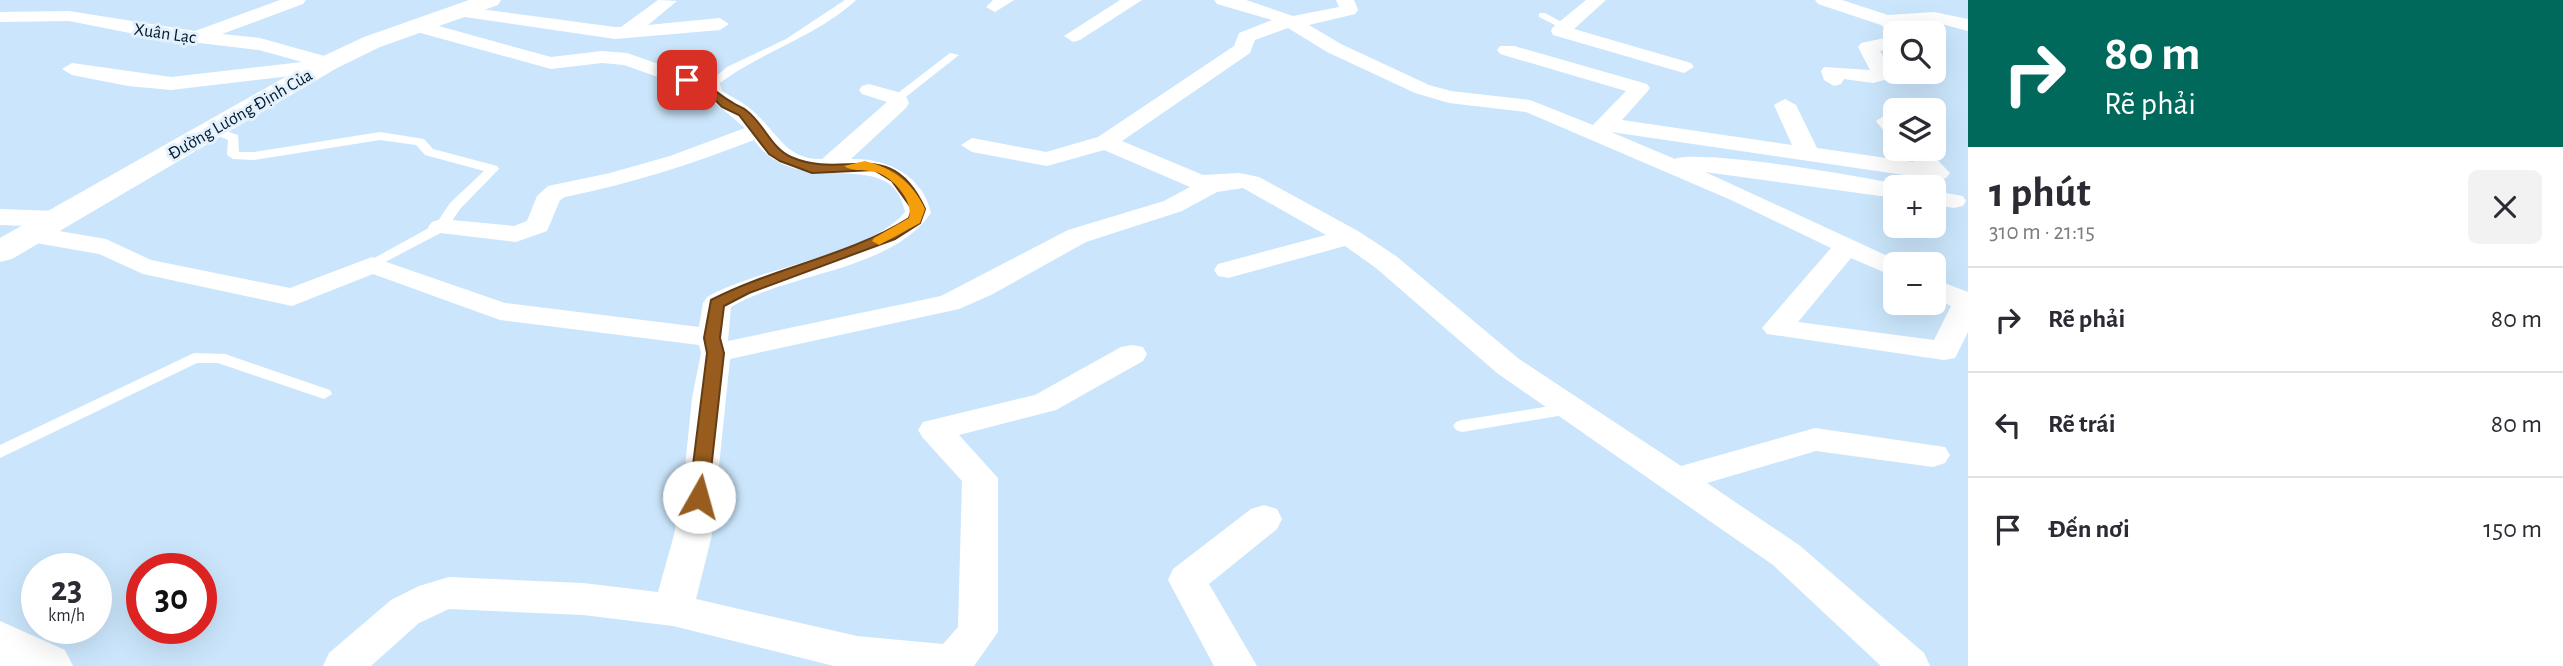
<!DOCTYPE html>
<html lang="vi">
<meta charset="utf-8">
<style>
:root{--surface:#fff;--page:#f2f2f3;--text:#2b2b33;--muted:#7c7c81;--line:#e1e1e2}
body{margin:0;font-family:"Alegreya Sans",sans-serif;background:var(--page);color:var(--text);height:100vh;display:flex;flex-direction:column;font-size:26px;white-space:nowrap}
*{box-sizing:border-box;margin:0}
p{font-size:23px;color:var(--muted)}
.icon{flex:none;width:38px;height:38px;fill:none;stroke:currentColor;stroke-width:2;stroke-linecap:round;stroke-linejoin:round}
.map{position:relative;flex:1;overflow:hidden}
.sheet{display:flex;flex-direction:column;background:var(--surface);width:595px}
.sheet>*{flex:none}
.hud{background:#00695c;color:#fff;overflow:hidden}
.tools{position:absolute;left:1883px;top:21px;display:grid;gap:14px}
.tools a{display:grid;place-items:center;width:63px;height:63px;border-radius:10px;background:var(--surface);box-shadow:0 7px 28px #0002;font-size:35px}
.speed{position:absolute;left:21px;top:553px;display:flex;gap:14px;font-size:35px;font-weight:700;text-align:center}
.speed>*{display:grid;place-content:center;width:91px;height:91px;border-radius:50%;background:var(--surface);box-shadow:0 7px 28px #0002;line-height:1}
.speed small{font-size:18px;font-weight:400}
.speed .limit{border:10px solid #d22;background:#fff;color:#111}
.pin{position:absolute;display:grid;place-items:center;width:60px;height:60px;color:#fff;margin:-30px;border-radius:14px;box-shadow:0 4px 10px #0006}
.me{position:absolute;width:77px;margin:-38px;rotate:7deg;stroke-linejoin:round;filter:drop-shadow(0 0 5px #0008)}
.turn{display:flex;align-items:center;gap:24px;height:147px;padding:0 21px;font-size:32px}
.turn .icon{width:91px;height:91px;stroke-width:2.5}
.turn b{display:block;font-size:49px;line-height:60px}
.round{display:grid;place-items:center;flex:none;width:74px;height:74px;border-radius:10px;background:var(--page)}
.headline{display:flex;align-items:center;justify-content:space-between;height:119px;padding:0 21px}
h1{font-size:42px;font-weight:700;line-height:52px}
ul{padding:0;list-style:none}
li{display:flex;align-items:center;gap:21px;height:105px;padding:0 21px;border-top:2px solid var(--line)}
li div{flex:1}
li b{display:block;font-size:26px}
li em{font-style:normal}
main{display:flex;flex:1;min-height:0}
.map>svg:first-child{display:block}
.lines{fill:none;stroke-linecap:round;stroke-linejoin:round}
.service{fill:#fff;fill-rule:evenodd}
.minor{fill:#fff;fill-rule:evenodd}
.tertiary{fill:#fff;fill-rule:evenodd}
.route{fill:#985d1e;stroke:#633c14;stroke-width:2}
.slow{fill:#f59e0b}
.labels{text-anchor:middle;stroke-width:6;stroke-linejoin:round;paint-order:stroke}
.far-street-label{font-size:18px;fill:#001a2e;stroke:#e4f1fc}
</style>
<main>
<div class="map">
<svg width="1968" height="666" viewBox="0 0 1968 666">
<rect width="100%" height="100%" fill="#cbe6fc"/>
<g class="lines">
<!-- service -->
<path class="service" d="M845 0H856C815 38 759 52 716 86L707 84 727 67 786 39Z
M1539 13H1545L1569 26 1561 28 1539 17Z
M950 53 959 55 902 100H894V96Z
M213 127 238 135 239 152H254L380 132 424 139 433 149 497 166 499 169 460 209 446 230 372 269 365 265 367 262 436 224 450 203 484 171 425 155 416 145 380 140 254 160 233 159 227 155 228 140 207 131Z
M194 353 225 354 330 390 332 394 324 399 218 363H197L0 458V445Z
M1570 403 1579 409 1576 413 1462 432 1456 430 1453 426 1456 422 1462 420Z"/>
<!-- minor -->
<path class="minor" d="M280 0H306L303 4 222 34 260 38 335 59 338 63 335 67 315 73 171 90 128 86 72 75 62 69 72 63 171 77 302 62 259 50 150 37 69 21 0 22V12L69 11 195 31Z
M658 0 677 1 648 25 720 18 729 24 720 30 615 39 458 16 449 11 458 6 615 27H621Z
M993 0H1014L995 12 986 7Z
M1120 0H1142L1080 40 1073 42 1064 36Z
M1214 0H1246L1293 16 1339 7 1336 0H1354L1358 10 1355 14 1309 25 1341 44 1429 85 1451 91 1530 100 1593 125 1626 91 1500 54 1497 50 1500 46H1514L1647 84 1650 88 1647 92 1622 120 1792 145 1774 105 1785 99 1796 105 1817 148 1914 162 1903 149H1927L1950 173 1946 178 1938 180 1611 132 1675 159C1700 149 1870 177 1904 186L1895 187V198L1705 172 1905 264H1895V277L1851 258 1798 322 1934 340 1951 306 1934 298V279L1968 292V332L1955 358 1944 360 1767 334 1762 328 1767 322 1831 248 1731 200 1526 112 1449 103 1415 93 1327 52 1288 28 1255 40 1250 53 1122 141 1203 175 1239 173 1259 177 1358 231 1396 256 1519 359 1681 466 1815 428 1945 447 1950 455 1945 463 1933 467 1816 451 1707 483 1799 545 1924 653 1930 666H1881L1773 565 1497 373 1376 268 1345 246 1228 278 1218 276 1214 270 1218 264 1326 235 1243 188 1217 192 1182 211 1086 242 991 295 959 309 730 359 712 535 696 599 857 636 943 644 958 627 962 481 923 438 918 430 923 422 1035 395 1121 347 1132 345 1143 347 1147 354 1143 361 1056 410 959 435 998 478V632L974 666H834L673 626 583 615 449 609 419 623 371 666H323L329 653 391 600 419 586 449 577 583 583 658 592 674 535 684 477 692 398 701 353 699 345 500 320 373 274 292 306 143 274 99 254 30 242 21 240 17 234 21 228 30 226 106 239 151 260 290 288 372 257 505 303 699 327 703 303 707 297C759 267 870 255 905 212 892 141 798 204 754 140 692 164 630 184 565 197L560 200 547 231 516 242 432 232 428 227 432 222 441 219 514 226 527 221 537 196 548 186 610 173 670 156 745 128 703 93 624 65 602 63 551 69 410 30 408 26 410 22 417 20 551 57 602 51 627 53 704 80H719L722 91C733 98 745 103 754 112 778 133 786 160 822 159L887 102 862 94 859 90 862 86 869 84 905 94 909 103 906 108 851 159C886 158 923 175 931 213 891 271 790 272 731 307L728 341 941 296 1068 230 1164 201 1190 187 1104 150 1047 166 972 152 961 145 972 138 1046 152 1098 137 1234 46 1239 33 1272 20 1217 4Z
M1586 0H1606L1574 29 1691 63 1694 67 1684 73 1553 35 1551 31 1553 27Z
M1815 0H1842L1888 15 1934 12 1968 19V31L1934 22 1903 25 1910 33H1895V48L1880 51 1890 68 1888 79 1873 83 1844 79 1841 84 1834 86 1824 80 1821 71 1824 67 1870 70 1858 47 1861 43 1894 36 1881 25 1818 4Z
M1887 114 1895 117V137L1887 135 1876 121Z
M1934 191 1963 196 1966 201 1963 206 1954 208 1934 205Z
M0 209 56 211 65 214 69 219 65 224 56 227 0 225Z
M1264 505 1277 509 1282 519 1277 529 1209 584 1257 666H1214L1168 580 1173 569 1251 509Z"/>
<!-- tertiary -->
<path class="tertiary" d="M469 0H501L498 5 380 47 337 68 12 259 0 262V238L319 58 364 37Z
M0 621 65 650 73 666H0Z"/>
</g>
<!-- route -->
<path class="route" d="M687 77C713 84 713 92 733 103 737 106 743 107 747 111 764 124 771 148 791 157 846 181 891 134 925 209L920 223 895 239 749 293 724 306 720 338 724 353 708 497 699 504 689 497 707 353 704 338 711 300C775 267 849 256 909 218L912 209 892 181 874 170 812 173 780 161 769 154 739 115 722 107 706 91 683 82V78Z"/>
<!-- slow -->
<path class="slow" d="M865 161C893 168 913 183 925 209L920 223 879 245 872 241 874 238 909 218C914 201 893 177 876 172 866 169 852 172 844 166Z"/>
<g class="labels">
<!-- far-street labels -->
<g class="far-street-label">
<text transform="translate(165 33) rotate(8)" y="6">Xuân Lạc</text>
<text transform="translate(240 114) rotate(-30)" y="6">Đường Lương Định Của</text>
</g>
</g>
</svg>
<div class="tools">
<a><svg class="icon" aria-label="search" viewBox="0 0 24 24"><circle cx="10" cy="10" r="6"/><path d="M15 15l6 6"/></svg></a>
<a><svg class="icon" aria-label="layers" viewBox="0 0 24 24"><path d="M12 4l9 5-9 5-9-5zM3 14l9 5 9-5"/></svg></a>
<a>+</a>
<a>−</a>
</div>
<div class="speed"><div>23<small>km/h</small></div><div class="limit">30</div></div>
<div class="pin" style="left:687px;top:80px;background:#d93025"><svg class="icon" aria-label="arrive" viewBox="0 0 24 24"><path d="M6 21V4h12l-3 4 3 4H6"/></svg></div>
<svg class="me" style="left:699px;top:497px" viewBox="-20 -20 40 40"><circle r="19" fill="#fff"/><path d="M0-13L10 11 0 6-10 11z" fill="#985d1e"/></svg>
</div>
<section class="sheet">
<div class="hud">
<div class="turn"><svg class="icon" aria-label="right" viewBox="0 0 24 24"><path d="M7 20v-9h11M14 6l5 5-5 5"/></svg><div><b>80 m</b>Rẽ phải</div></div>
</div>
<div class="headline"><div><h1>1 phút</h1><p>310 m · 21:15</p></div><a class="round"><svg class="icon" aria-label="close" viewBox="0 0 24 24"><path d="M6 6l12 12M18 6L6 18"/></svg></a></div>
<ul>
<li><svg class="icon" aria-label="right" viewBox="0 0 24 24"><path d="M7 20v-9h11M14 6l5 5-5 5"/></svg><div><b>Rẽ phải</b></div><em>80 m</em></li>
<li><svg class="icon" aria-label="left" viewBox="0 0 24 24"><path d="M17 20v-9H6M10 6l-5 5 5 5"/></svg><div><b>Rẽ trái</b></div><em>80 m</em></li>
<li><svg class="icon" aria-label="arrive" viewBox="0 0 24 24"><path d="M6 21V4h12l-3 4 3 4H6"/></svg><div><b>Đến nơi</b></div><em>150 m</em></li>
</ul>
</section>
</main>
